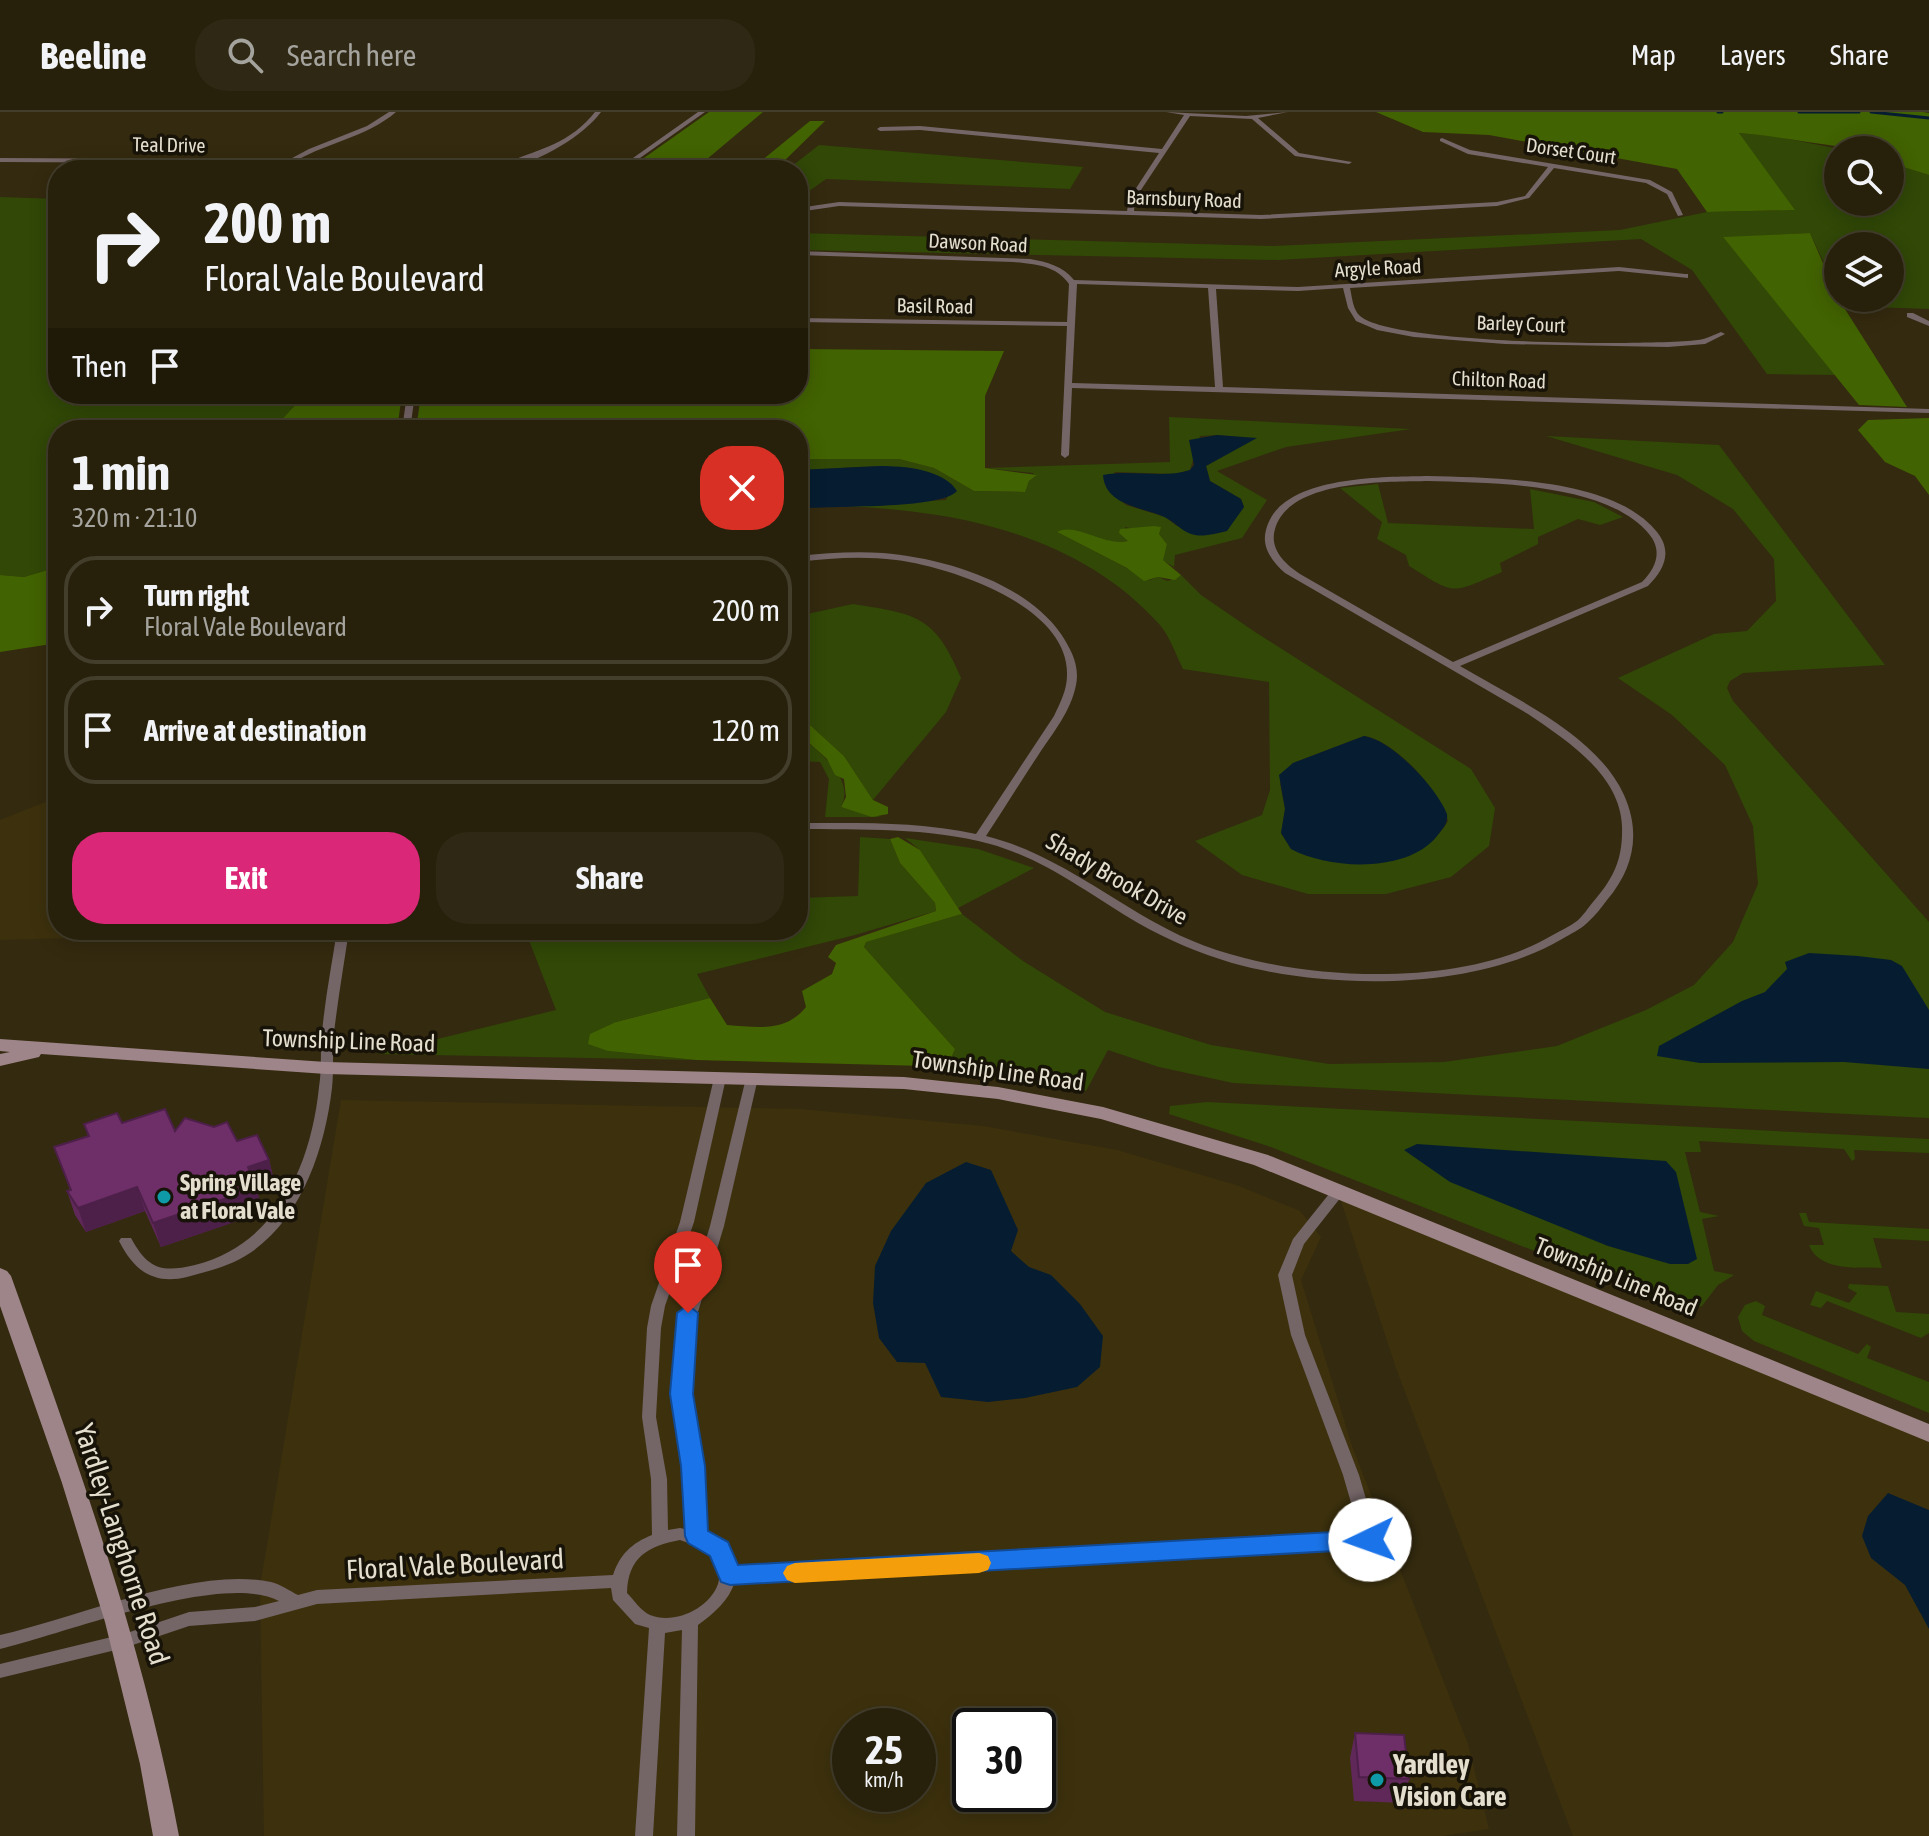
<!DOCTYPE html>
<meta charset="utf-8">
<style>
:root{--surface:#27200b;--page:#2f2814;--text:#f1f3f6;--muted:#a4a39d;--line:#433e2c;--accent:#db2777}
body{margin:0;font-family:"Asap Condensed",sans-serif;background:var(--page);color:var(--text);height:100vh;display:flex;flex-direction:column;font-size:30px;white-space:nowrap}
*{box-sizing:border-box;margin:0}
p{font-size:26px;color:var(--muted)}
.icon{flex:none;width:44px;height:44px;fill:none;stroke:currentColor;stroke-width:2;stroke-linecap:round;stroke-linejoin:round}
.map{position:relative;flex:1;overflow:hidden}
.sheet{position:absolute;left:48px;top:308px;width:760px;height:520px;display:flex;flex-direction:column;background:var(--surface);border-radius:32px;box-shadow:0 4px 20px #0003,0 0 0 2px var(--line)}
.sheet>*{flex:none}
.top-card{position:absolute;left:48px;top:48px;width:760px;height:244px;border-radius:32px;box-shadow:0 4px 20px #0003,0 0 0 2px var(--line);background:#27200b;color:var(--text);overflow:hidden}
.buttons{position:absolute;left:1824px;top:24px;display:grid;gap:16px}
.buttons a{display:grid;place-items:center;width:80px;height:80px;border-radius:50%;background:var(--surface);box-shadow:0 4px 20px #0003,0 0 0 2px var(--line);font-size:40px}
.speed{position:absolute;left:832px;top:1596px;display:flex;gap:16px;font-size:40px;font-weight:700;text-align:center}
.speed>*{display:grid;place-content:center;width:104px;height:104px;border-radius:50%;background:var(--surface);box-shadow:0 4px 20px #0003,0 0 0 2px var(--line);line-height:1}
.speed small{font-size:20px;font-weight:400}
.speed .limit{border:4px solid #111;border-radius:12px;background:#fff;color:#111}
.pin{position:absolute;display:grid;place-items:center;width:68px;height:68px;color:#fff;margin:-82px -34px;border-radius:50% 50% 50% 0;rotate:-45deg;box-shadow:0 0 8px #0007}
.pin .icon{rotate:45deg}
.me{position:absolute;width:88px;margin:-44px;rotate:267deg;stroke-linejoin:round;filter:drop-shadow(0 0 6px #0008)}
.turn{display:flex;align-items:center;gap:28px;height:168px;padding:0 24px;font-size:36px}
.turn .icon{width:104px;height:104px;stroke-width:2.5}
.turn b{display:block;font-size:56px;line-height:68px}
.then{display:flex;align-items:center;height:76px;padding:0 24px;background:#0003;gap:16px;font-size:30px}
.round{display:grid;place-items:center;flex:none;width:84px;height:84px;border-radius:32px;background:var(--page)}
.head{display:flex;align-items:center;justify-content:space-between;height:136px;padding:0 24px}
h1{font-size:48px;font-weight:700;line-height:60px}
.button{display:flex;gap:16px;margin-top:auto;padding:16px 24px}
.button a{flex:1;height:92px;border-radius:32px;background:var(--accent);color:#fff;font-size:32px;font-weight:700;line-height:92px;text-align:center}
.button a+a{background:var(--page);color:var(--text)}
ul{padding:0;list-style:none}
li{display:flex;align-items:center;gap:24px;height:108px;margin:0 16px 12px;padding:0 8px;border:4px solid var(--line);border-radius:32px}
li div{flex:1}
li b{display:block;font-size:30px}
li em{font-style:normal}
header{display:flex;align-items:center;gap:48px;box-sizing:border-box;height:112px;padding:0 40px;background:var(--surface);border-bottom:2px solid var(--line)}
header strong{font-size:38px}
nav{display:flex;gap:44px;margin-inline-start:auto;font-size:28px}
.search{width:560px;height:72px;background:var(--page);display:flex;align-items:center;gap:20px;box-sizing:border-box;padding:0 28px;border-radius:32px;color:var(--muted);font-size:30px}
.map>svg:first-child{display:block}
.built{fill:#3d310d;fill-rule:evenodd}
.green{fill:#314807;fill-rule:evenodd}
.forest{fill:#426301}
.water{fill:#061d31}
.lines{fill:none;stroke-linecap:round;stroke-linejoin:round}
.stream{stroke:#061d31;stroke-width:3}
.street{fill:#746567;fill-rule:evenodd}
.secondary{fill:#9e8589;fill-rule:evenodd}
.wall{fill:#5f2859}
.shaded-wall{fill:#4d2049}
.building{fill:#6e2e68;stroke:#4d2049;stroke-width:2}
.route{fill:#1a73e8;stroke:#114b97;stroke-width:2}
.slow{fill:#f59e0b}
.culture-dot{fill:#0f9aa8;stroke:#181308;stroke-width:3}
.labels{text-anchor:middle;stroke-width:7;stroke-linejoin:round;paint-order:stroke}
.far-street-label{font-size:20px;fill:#e4dece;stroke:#181308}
.street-label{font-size:24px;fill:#e4dece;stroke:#181308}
.poi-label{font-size:24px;font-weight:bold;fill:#e4dece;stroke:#181308;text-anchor:start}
.near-street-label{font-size:28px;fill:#e4dece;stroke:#181308}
.near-poi-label{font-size:28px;font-weight:bold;fill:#e4dece;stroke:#181308;text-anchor:start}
</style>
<header>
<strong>Beeline</strong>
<div class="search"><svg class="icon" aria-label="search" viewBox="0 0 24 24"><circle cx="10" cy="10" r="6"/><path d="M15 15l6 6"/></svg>Search here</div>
<nav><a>Map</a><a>Layers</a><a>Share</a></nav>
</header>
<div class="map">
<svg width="1929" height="1724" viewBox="0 0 1929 1724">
<rect width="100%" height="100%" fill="#342a0f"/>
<!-- built -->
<path class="built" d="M58 685V818H150L149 824 0 828V708Z
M341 988 800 997 983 1014 1117 1038 1239 1074 1300 1099 1321 1125 1301 1168 1352 1334 1468 1632 1489 1717 1442 1724H264L260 1475ZM850 1614H918V1682H850ZM970 1614H1038V1682H970Z
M1338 1080 1929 1321V1724H1573L1396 1256Z"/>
<!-- green -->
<path class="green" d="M1738 21 1774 24 1844 38H1838V90H1890V51L1929 63V197L1844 194 1840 186H1890V134H1838V181L1810 121 1724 126 1836 263 1767 262 1692 158 1641 127 1278 148 798 138V121L1274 134 1620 118 1707 100 1794 98Z
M819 33 1083 55 1070 77 826 67 798 87V58H787Z
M0 85 58 87V282H324L298 290 272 318H58V455L24 465 0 463Z
M1169 305 1411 317 1286 335 1217 359 1267 388 1242 426 1175 443 1174 455 1162 448 1167 432 1159 422 1125 415 1129 429C1103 434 1082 417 1057 420L1150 468 1158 465 1168 469 1181 463 1201 483 1255 520 1471 657 1495 696 1489 734 1451 765 1386 782H1308L1242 763 1195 729 1262 703 1270 678 1269 570 1183 557C1176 543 1170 525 1160 513 1078 421 952 397 834 394L946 388 953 373C906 344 851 358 798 358V347H899L934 356 974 379 1024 380 1029 369 1036 364 1033 361 985 356 1170 350ZM1217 323 1238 325 1233 338 1206 354 1210 369 1241 387 1244 395 1226 419 1206 423 1177 414 1165 405 1126 393 1106 375 1115 360 1174 362 1190 358 1200 324ZM1364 624C1395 628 1441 680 1448 709 1415 765 1344 754 1291 737L1281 721 1285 697 1280 671 1293 651Z
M1546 324 1719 333 1885 553 1743 561 1730 569 1727 576 1733 589 1929 810V1006L1233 971 1159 955 1108 938 1086 979 946 958 955 937 864 835 865 830 962 802 1023 849 1105 900 1211 933 1329 952 1444 950 1557 934 1646 898 1694 873 1733 830 1758 772 1753 714 1725 653 1672 603 1618 566 1714 522 1747 519 1776 489 1774 447 1733 397 1677 363Z
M1378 372 1388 411 1534 417 1530 377 1594 390 1623 405 1600 413 1578 407 1538 425V432L1500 451 1502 460C1450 482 1457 484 1409 454L1406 443 1377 427 1382 410 1340 376Z
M853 492C916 502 935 503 961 566L946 600 873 688 844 644 798 602V504Z
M798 621C818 641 856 665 841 695L881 705H825L829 667 820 650 798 649Z
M860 725 890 727 900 751 935 791 936 799 855 823 697 862 710 886 616 910 608 939 696 948 376 942 556 898 525 818H798V786L858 784Z
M905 726 978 737 1034 756 958 796 920 738Z
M1207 990 1929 1027V1041L1854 1038 1855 1047 1852 1049 1844 1037 1699 1029 1701 1040H1685L1700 1100 1719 1104 1702 1107 1714 1159 1734 1163 1718 1173 1702 1194 1684 1198 1271 1035 1169 1002 1170 994Z
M1799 1101H1806L1809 1110 1929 1117V1129L1873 1126 1882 1156C1859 1155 1819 1160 1809 1133H1824L1819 1116 1804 1114Z
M1849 1172 1888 1174 1896 1200 1929 1202V1221L1921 1226 1827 1189 1821 1196 1810 1193 1816 1179 1849 1191 1857 1181 1848 1176Z
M1756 1189 1765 1194 1762 1203 1858 1242 1867 1232 1871 1235 1867 1246 1929 1270V1301L1754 1229 1742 1219 1738 1205 1745 1193Z"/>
<!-- forest -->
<path class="forest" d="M709 0H763L694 58H627Z
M1376 0H1923L1929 1V63L1890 51V38C1839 38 1790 25 1739 21L1795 98 1707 100 1677 57 1489 23 1423 20Z
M810 9H825L775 58H750Z
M1810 121 1838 186 1907 295 1859 293 1723 125Z
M798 237 1004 239 985 284V356L1037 363 1029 369 1025 380 974 379 934 356 899 347H798V318H416L421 282H798Z
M324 282H402L397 318H272L298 290Z
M1929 306V383L1915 364 1885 350 1858 318 1868 308Z
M1154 414 1161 415 1159 422 1167 432 1163 448 1181 463 1175 468 1158 465 1144 469 1127 456 1057 420C1077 410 1104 435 1128 429L1119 421 1120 417Z
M58 455V531L0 540V463L24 465Z
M798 602 844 644 873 688 888 695V702L872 705 841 695 846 685 844 667 835 663 827 647 798 621Z
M898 725 920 738 962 802 866 830 864 835 955 937 946 958 925 954 696 948 608 939 588 932 590 922 616 910 710 886 727 913C757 915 785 921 806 895L802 879 832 862 836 851 828 845 836 833 936 799 935 791 900 751 890 727Z"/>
<!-- water -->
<path class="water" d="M1217 323 1257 326 1206 354 1210 369 1241 387 1244 395 1227 419C1217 421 1205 425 1195 423 1182 421 1174 408 1162 404 1141 395 1105 393 1103 363 1132 357 1163 367 1190 358L1194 353 1189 328Z
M880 354C904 354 943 357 957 379 941 398 829 393 798 397V358Z
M1364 624C1392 628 1437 676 1447 702 1448 712 1443 716 1437 724 1408 761 1330 758 1291 737L1281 721 1285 697 1279 663 1293 651Z
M1809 841 1858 844 1891 848 1902 854 1929 898V957L1844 950 1700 951 1657 944 1659 934 1742 889 1765 880 1787 857 1785 850Z
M1417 1032 1666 1049 1676 1060 1697 1147 1688 1152H1670L1608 1134 1450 1070 1404 1038Z
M966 1050 991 1058 1018 1118 1011 1139 1029 1155 1051 1163 1080 1192 1103 1224 1100 1255 1077 1275 1025 1286 988 1290 941 1285 925 1251 897 1250 879 1226 873 1191 875 1154 891 1119 926 1071Z
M1888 1381 1929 1398V1517L1905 1473 1871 1446 1862 1424 1868 1404Z"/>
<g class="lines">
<!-- stream -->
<path class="stream" d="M1718 0H1722
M1799 0H1859
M1871 0 1929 6"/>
<!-- street -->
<path class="street" d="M389 0H396C366 26 323 31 289 53L338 56 341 58H308L201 51 0 50V46L201 47 281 52 309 37 367 14Z
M595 0H601C580 28 526 58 490 58 527 39 566 37 595 0Z
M698 0H705L623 58H616Z
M1166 0 1246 4 1288 0 1258 6 1299 41 1352 50 1349 52 1295 44 1252 7 1190 4 1135 87 1134 99 1261 103 1497 90 1525 84 1548 55 1468 42 1440 29V27L1442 26 1470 38 1650 68 1672 80 1683 103 1678 104 1667 82 1646 71 1554 56 1529 86 1497 94 1261 107 839 94 798 100V96L839 90 1127 99 1129 87 1159 41 920 18 880 19 877 17 880 15 920 14 1162 37 1184 3Z
M798 139 1030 147C1047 150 1063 154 1074 168L1298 175 1619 155 1685 162H1688V166L1619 159 1350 176C1352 185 1353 198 1360 204 1394 233 1647 234 1698 228 1707 227 1713 223 1721 220L1725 222 1705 232 1668 235 1505 232 1414 225 1377 218 1356 209 1348 196 1343 176 1298 179 1216 177 1223 275 1929 297V301L1072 276 1069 343 1065 346 1061 343 1067 214 798 210V206L1067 210 1069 172C1056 153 1034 152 1013 150L798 143ZM1077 172 1208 176 1215 275 1072 271Z
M1907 201H1913L1929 209V214L1907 205Z
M407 282H415L410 318H402Z
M1428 364C1492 366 1613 365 1657 420 1673 440 1664 458 1648 474L1460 554C1514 586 1597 623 1624 683 1641 721 1634 756 1607 788 1601 796 1595 804 1587 811 1580 818 1570 822 1562 827 1474 879 1329 878 1232 851 1199 841 1168 828 1138 811 1090 783 1045 747 990 732 928 715 862 718 798 717V711C857 711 918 709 976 722L1054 604C1060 591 1067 578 1067 563 1069 494 951 455 896 448 863 444 831 446 798 450V444C826 441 855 439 883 441 943 446 1025 470 1061 522 1071 537 1080 554 1076 573 1071 599 1053 621 1039 642 1021 669 1004 697 986 724 1054 741 1107 786 1169 818 1267 870 1454 881 1551 824 1559 819 1569 815 1577 809 1583 804 1588 796 1593 790 1614 766 1623 747 1622 714 1620 662 1566 628 1528 602L1285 461C1273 450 1261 436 1266 418 1279 363 1384 365 1428 364ZM1428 369C1490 371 1606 370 1649 422 1663 439 1656 456 1642 470L1453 550 1300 462C1285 452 1269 437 1275 417 1289 367 1387 370 1428 369Z
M337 818H349C344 852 338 886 334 921 332 939 334 958 332 976 325 1036 302 1106 250 1141 231 1154 209 1159 187 1165 154 1173 134 1159 119 1129L121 1126H131C148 1157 161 1161 195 1153 277 1132 311 1053 319 975 322 957 320 939 322 921 325 886 332 852 337 818Z
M720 962 726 966 694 1110 665 1194 661 1216 656 1305 667 1367 668 1418 680 1416 689 1418 685 1354 674 1282 677 1223 710 1114 746 966 752 962 758 966 724 1114 691 1223 688 1282 701 1354 705 1424C720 1429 734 1439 736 1456L1360 1422 1343 1363 1291 1223 1278 1163 1293 1127 1333 1077H1343L1345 1080 1304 1132 1292 1163 1305 1223 1359 1363 1378 1428 1376 1433 1370 1434 735 1469C729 1489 714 1501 698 1513L695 1724H677L682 1518 665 1521 653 1724H635L649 1516 635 1512 613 1488 611 1476 317 1492 255 1509 189 1514 124 1536 0 1566V1552L124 1522 189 1500 255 1495 279 1489C223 1459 64 1522 0 1537V1523C77 1506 194 1454 271 1470 280 1472 290 1479 298 1483L317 1478 613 1463C620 1442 632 1431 652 1423L651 1367 642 1305 647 1216 651 1194 680 1110 714 966ZM680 1428 708 1438 720 1453C719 1458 720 1466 718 1472 709 1497 674 1513 650 1503 641 1499 634 1488 627 1481 628 1445 648 1434 680 1428Z"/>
<!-- secondary -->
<path class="secondary" d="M0 927 326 950 904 965 998 975 1103 995 1268 1043 1929 1312V1330L1254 1053 1101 1007 998 987 904 977 326 962 41 942 39 945 0 954V942L10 940 0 939Z
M0 1156 7 1159 11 1164C77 1348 143 1531 179 1724H153L140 1652 105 1510 62 1371 0 1194Z"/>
</g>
<!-- wall -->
<path class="wall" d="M122 1011 237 1029 269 1048 275 1072 257 1078 260 1092 258 1100 252 1104 161 1135 145 1099 86 1120 75 1103 67 1079 70 1078 54 1035 88 1024 84 1012Z
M1355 1621 1409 1667 1404 1691 1354 1689 1350 1646Z"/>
<!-- shaded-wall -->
<path class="shaded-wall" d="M269 1048 275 1072 257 1078 260 1092 258 1100 252 1104 161 1135 153 1111 248 1055Z
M137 1075 145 1099 86 1120 78 1096Z"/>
<!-- building -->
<path class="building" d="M165 997 175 1019 185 1006 214 1015 227 1010 237 1029 257 1023 269 1048 248 1055 254 1068 252 1076 245 1080 153 1111 137 1075 78 1096 67 1079 71 1078 54 1035 89 1024 84 1012 117 1001 122 1011Z
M1355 1621 1404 1623 1409 1667 1359 1665Z"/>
<!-- route -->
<path class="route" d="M688 1193 698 1201 693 1282 705 1354 708 1419 728 1430 738 1453 1370 1418 1378 1421 1382 1428 1378 1434 1370 1437 730 1473 721 1470 710 1444 688 1431 685 1424 681 1354 670 1282 677 1201Z"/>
<!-- slow -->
<path class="slow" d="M979 1441 988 1444 991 1451 988 1458 979 1461 795 1471 787 1468 783 1461 787 1454 795 1451Z"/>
<!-- markers -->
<g class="culture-dot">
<circle cx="164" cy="1085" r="8"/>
<circle cx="1377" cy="1668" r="8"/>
</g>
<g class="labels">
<!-- far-street labels -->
<g class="far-street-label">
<text transform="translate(169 33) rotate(1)" y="7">Teal Drive</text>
<text transform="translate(1571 39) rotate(8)" y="7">Dorset Court</text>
<text transform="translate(1184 87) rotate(2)" y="7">Barnsbury Road</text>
<text transform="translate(978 131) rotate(3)" y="7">Dawson Road</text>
<text transform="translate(1378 156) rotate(-3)" y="7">Argyle Road</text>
<text transform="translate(935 194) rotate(1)" y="7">Basil Road</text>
<text transform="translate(1521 212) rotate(2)" y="7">Barley Court</text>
<text transform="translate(1499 268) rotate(2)" y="7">Chilton Road</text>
</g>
<!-- street labels -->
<g class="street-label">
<text transform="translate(1117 767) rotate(30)" y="8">Shady Brook Drive</text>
<text transform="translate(349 929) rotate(2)" y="8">Township Line Road</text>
<text transform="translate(998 959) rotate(8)" y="8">Township Line Road</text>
<text transform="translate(1616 1165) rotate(22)" y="8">Township Line Road</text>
</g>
<!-- poi labels -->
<g class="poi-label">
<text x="180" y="1079">Spring Village<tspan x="180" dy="28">at Floral Vale</tspan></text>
</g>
<!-- near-street labels -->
<g class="near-street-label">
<text transform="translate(122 1432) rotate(72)" y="10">Yardley-Langhorne Road</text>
<text transform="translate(455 1452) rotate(-3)" y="10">Floral Vale Boulevard</text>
</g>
<!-- near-poi labels -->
<g class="near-poi-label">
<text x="1393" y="1662">Yardley<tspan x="1393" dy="32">Vision Care</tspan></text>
</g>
</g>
</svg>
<div class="buttons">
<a><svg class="icon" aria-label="search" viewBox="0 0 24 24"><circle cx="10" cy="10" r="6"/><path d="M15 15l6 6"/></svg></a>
<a><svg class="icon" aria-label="layers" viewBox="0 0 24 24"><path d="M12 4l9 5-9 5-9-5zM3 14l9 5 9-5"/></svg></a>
</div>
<div class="speed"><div>25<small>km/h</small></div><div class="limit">30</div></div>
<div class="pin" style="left:688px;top:1201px;background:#d93025"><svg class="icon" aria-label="arrive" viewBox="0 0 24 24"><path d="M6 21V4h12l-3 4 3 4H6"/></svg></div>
<svg class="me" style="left:1370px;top:1428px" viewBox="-20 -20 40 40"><circle r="19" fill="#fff"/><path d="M0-13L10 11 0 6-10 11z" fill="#1a73e8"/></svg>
<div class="top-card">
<div class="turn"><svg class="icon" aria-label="right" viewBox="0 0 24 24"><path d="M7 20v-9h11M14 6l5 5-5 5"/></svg><div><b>200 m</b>Floral Vale Boulevard</div></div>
<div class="then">Then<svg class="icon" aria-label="arrive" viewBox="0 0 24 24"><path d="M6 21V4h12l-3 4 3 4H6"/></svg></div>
</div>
<section class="sheet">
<div class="head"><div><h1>1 min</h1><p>320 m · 21:10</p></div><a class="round" style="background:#d93025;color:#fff"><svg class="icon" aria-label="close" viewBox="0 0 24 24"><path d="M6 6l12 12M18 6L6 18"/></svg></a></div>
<ul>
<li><svg class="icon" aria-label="right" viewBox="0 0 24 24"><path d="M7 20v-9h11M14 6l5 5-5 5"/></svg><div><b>Turn right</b><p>Floral Vale Boulevard</p></div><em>200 m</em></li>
<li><svg class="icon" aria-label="arrive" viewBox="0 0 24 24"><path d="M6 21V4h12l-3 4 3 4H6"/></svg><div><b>Arrive at destination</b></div><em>120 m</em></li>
</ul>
<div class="button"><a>Exit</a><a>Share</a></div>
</section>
</div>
